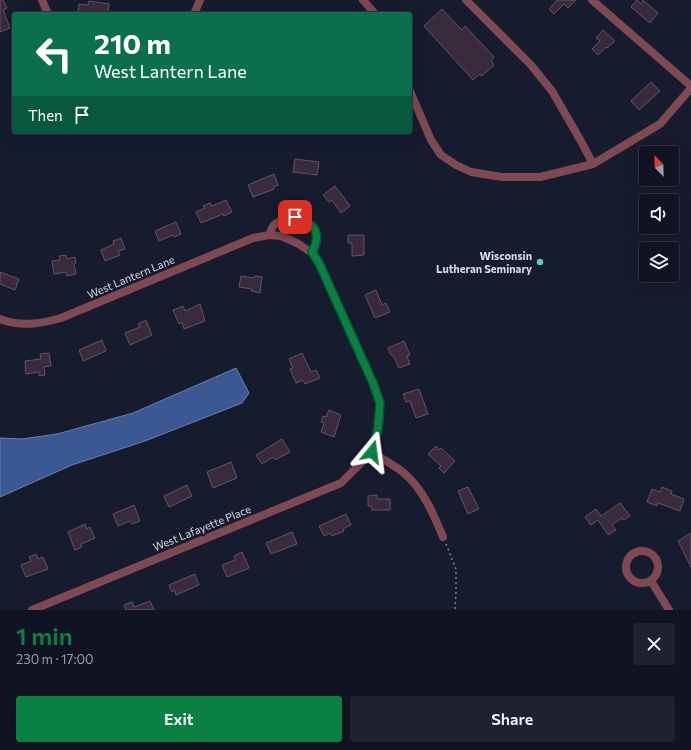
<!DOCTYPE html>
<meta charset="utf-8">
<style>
:root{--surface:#101422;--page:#1e212f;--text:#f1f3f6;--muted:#9c9ea5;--line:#303340;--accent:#0b8043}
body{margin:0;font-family:Commissioner,sans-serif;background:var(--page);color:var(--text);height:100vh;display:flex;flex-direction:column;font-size:15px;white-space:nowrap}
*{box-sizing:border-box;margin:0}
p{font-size:13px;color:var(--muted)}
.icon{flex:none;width:22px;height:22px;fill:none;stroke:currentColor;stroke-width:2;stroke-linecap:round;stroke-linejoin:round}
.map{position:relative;height:610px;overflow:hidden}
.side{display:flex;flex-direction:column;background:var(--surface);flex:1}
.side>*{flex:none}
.hud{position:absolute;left:12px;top:12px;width:400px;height:122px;border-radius:4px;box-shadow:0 4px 16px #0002,0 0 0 1px var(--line);background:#0b6e4f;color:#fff;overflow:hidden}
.needle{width:26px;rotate:337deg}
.buttons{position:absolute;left:639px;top:146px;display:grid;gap:8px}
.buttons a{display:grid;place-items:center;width:40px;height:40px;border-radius:4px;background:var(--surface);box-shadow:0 4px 16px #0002,0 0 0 1px var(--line);font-size:20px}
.pin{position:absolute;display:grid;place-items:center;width:34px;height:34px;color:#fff;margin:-17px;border-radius:8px;box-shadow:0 2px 6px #0006}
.me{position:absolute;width:44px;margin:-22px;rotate:16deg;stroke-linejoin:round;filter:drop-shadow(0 0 3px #0008)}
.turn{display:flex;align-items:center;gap:14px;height:84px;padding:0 16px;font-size:18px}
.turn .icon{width:52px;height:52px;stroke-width:2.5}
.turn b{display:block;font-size:28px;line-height:34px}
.then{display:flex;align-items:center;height:38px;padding:0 16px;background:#0003;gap:8px;font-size:15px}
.round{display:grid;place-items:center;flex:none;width:42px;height:42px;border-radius:4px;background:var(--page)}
.summary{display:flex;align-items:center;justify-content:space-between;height:68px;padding:0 16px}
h1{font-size:24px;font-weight:600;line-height:30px;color:var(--accent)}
.button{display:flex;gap:8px;margin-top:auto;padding:8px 16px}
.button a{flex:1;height:46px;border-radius:4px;background:var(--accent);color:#fff;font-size:16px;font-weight:600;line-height:46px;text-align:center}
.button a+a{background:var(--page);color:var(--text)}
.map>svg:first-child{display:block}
.water{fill:#3b5893;stroke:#697fac}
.building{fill:#392a3c;stroke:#645366}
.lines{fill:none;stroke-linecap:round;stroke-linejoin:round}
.path{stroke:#7d8192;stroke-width:1.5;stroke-dasharray:2 3;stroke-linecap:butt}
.minor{stroke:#7e4953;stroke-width:8}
.route-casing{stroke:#07532c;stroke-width:10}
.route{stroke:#0b8043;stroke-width:7}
.poi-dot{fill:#5acebd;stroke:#161b2e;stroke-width:1.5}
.labels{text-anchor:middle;stroke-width:4;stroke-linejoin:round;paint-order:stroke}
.poi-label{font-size:11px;font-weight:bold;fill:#d5d9e7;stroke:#161b2e;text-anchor:end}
.street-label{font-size:11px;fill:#d5d9e7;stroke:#161b2e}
</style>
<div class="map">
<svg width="691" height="610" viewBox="0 0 691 610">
<rect width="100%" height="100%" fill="#161b2e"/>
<!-- water -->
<path class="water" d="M236 368 249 393 242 403 145 441 72 465 0 497V438L22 439 57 434 133 413Z"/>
<!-- building -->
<path class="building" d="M0 0H3L7 8 3 10 10 28 0 32Z
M557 0H576L568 8 564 4 554 14 549 9Z
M637 0 641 4 643 0 658 13 650 23 631 7Z
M89 1 109 4 108 14H78L79 4 88 5Z
M442 9 462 30 465 26 494 57 491 61 494 65 482 76 480 74 473 80 424 26Z
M603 30 615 41 607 48 606 47 598 55 592 49 600 41 596 38Z
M651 82 660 91 639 110 631 101Z
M295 159 319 162 317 175 293 172Z
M274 174 278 185 273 187 274 189 253 197 248 185Z
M335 186 350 206 341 213 332 200 329 202 323 195Z
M226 200 232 212 224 216 223 214 201 223 196 212 205 208 203 206 210 203 212 206Z
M176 222 181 234 174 237 173 235 159 241 155 231Z
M348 235H364V255L352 256V243H348Z
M121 238 125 249 118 251 120 255 105 261 101 250 114 244 113 241Z
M66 255 67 259 75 257 76 263 74 264 76 274 67 276 66 272 54 274 52 261 60 260 59 256Z
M0 272 19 279 15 290 0 284Z
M241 276 254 278 255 276 262 277 260 293 251 291 252 289 239 287Z
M376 290 382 305 386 303 390 312 375 318 365 295Z
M200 304 205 321 184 329 182 322 179 324 173 310 183 306 185 311Z
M146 320 152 335 130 345 125 333 140 327 138 324Z
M102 340 106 351 83 361 79 350Z
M404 341 410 355 407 356 410 364 399 368 393 355H391L388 348Z
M49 353 51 366 44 367 45 375 39 376V372L26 374 25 361 41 359 40 354Z
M302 353 311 372 316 370 320 378 305 384 303 380 296 383 290 369 293 368 289 359Z
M419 389 428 414 416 418 410 401 406 402 403 394Z
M329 410 341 415 334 437 321 432 324 423 321 422 323 416 326 417Z
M282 439 290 452 275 460 273 457 262 464 256 455Z
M436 446 439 450 441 448 455 461 444 473 439 468 441 466 428 454Z
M231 462 237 478 213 488 207 472Z
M187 485 192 496 169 507 164 496Z
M468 487 479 509 468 514 458 491Z
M662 487 672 491 671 494 684 499 680 511 658 503 657 506 647 502 652 489 660 492Z
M377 495V499H390V510H372L371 506H368V496Z
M620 503 630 516 624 520 622 518 612 525 616 530 608 535 598 520 591 525 585 517 596 509 601 516Z
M134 505 140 521 132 524 130 521 118 526 113 514Z
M346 514 351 525 343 529 344 531 332 536 330 533 324 536 319 526Z
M85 524 87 529 90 527 95 538 81 544 82 547 75 550 68 532Z
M292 532 297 544 271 554 266 543Z
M691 533V567L678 541Z
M242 552 249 568 227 577 222 565 235 560 234 556Z
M36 554 38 559 43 557 48 569 26 577 21 565 31 561 29 557Z
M195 574 199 585 176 595 175 590 172 592 169 585Z
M150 601 154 610H126L124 605 132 602 134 607Z"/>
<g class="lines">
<!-- path -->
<path class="path" d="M446 544 456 569V592L455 610"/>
<!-- minor -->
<path class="minor" d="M42 0 48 14
M363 0 375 14
M466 0 531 65 552 91 582 143 593 164
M592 0 691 86
M194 14 200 0
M410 91 431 140 441 155 456 165 471 172 502 177H540L593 164 660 124 691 88
M269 235C271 231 272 226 275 224 287 215 302 216 312 227 315 229 317 234 317 238 318 243 315 248 312 253
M0 319C20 327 40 324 61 318L253 238 269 235 281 236 297 243 312 253 319 263 373 383 380 403V419L377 437 372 452 341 483 32 610
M372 452C382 459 394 465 404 473 423 489 434 515 443 537
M626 567a16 16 0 1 1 32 0a16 16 0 1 1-32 0Z
M651 581 669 610"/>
</g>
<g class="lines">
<defs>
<path id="route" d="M295 217C315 222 322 234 312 252L319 263 373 383 380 403 378 428 372 452"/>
</defs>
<!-- route casing -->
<use href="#route" class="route-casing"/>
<!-- route -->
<use href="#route" class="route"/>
</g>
<!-- markers -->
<circle class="poi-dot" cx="540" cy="262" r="4"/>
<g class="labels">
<!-- poi labels -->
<g class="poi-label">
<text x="532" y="260">Wisconsin<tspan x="532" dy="13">Lutheran Seminary</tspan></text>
</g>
<!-- street labels -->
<g class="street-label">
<text transform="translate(131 277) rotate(-23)" y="4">West Lantern Lane</text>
<text transform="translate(202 528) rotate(-22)" y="4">West Lafayette Place</text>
</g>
</g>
</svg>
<div class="buttons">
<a><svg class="needle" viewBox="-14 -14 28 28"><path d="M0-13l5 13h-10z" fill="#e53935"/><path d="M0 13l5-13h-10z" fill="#9c9ea5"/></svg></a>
<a><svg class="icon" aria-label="sound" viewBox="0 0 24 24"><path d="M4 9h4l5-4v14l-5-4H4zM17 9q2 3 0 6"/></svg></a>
<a><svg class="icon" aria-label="layers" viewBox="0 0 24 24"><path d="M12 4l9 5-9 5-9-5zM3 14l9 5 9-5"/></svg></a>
</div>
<div class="pin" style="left:295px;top:217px;background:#d93025"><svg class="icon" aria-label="arrive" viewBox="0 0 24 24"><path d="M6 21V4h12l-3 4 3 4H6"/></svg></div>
<svg class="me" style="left:372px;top:452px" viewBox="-20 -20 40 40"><path d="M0-17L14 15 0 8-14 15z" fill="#0b8043" stroke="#fff" stroke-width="4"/></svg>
<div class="hud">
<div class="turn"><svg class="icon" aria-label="left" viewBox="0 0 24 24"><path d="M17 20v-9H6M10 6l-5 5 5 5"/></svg><div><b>210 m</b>West Lantern Lane</div></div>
<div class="then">Then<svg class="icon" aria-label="arrive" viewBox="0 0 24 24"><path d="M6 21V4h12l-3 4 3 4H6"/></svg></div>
</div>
</div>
<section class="side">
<div class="summary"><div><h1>1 min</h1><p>230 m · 17:00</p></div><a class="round"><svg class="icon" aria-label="close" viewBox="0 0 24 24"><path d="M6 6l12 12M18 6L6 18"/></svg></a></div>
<div class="button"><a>Exit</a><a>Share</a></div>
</section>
